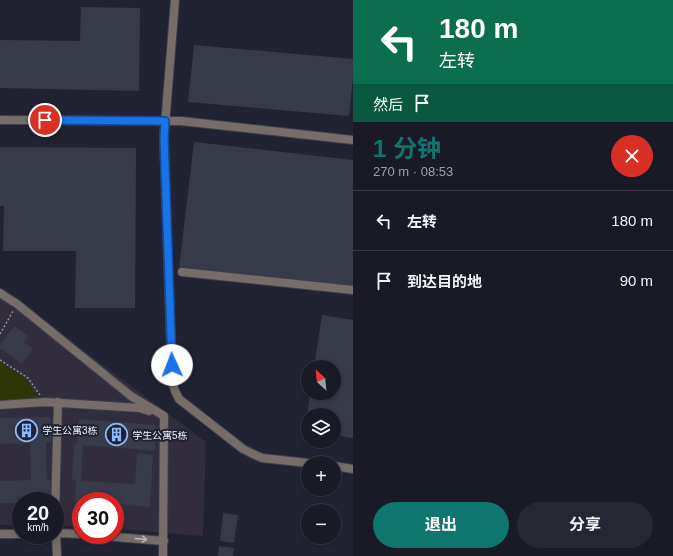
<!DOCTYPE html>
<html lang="zh">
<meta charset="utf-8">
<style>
:root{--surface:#191a26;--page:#262732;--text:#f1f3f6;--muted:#9fa1a7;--line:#373843;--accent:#0f766e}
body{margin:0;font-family:Arial,"Noto Sans SC",sans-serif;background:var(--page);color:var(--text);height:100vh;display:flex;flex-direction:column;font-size:15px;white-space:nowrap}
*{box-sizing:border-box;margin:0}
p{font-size:13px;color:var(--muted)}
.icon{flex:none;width:22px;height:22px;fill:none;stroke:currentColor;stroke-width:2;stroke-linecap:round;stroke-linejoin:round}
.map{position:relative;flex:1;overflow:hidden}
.panel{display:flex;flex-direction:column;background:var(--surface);width:320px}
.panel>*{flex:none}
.hud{background:#0b6e4f;color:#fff;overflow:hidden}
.needle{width:26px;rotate:333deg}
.controls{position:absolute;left:301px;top:360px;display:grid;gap:8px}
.controls a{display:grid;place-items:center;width:40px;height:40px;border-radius:50%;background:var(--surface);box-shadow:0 2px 6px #0003,0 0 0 1px var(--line);font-size:20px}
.speed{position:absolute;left:12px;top:492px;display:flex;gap:8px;font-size:20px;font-weight:700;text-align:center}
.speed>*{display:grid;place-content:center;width:52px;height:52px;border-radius:50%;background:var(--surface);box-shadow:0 2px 6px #0003,0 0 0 1px var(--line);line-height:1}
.speed small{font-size:10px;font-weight:400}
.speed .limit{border:6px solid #d22;background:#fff;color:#111}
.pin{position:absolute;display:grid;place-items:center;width:34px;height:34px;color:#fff;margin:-17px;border:2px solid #fff;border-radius:50%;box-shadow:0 1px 4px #0007}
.me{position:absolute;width:44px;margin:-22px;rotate:358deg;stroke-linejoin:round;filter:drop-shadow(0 0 3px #0008)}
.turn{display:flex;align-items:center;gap:14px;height:84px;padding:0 20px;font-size:18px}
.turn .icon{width:52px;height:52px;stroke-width:2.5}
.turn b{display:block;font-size:28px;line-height:34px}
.then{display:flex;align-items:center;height:38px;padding:0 20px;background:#0003;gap:8px;font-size:15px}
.round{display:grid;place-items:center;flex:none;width:42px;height:42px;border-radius:21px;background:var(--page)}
.headline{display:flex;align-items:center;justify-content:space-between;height:68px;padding:0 20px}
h1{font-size:24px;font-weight:700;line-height:30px;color:var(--accent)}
.action{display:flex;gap:8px;margin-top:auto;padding:8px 20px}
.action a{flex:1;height:46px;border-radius:24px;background:var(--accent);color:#fff;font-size:16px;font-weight:700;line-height:46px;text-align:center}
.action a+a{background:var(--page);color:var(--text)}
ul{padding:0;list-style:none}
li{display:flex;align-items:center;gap:12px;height:60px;padding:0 20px;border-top:1px solid var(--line)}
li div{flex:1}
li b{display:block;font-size:15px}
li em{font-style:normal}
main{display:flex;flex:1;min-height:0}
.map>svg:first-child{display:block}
.education{fill:#312d3d}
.green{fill:#2d3604}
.building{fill:#373a49}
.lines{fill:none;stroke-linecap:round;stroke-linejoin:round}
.street-casing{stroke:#3d3f4e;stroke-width:10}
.path{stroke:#8c8e9a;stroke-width:1.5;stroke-dasharray:2 2;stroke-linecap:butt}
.street{stroke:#766d69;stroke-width:8}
.oneway{stroke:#bdbabf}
.route-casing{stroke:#114b97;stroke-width:10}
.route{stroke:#1a73e8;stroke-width:7}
.labels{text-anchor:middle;stroke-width:4;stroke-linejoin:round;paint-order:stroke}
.poi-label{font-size:10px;fill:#eceef8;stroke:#212332;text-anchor:start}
</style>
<main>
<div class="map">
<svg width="353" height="556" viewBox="0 0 353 556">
<rect width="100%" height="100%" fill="#212332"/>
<!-- education -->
<path class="education" d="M0 288 206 442 203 536 115 529V501H81V527L55 525V501H21V525H0Z"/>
<!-- green -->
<path class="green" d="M0 362 26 379 39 399 0 400Z"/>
<!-- building -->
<path class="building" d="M81 7 140 8 139 91 0 88V40L80 41Z
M194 45 353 59V78L349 116 188 102Z
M194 142 353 160V288L179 268Z
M0 147 136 148 135 308H75L76 251H3L4 206H0Z
M322 315 353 320V438L334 435V415H308V432L305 431 310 393H334V367H314Z
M14 326 28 336 24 342 33 349 22 364 0 348V345Z
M50 417 52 442H46L47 480H50L51 501H21V503H0V481L31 480 30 443 0 444V418Z
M79 419 156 425 155 451 83 445 81 481 135 484 137 453 153 455 150 507 115 504V501H75L76 481 72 480 74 444H77Z
M223 513 238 515 234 543 220 541Z
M219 546 234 548 233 556H218Z"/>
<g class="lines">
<defs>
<path id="street" d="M175 0 164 138 172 381 175 391 179 399 243 449 253 454 262 458 308 463
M0 120 181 121 353 140
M182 272 353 290
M0 293 17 304 131 396 164 416 163 556
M0 405 45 402 140 408 149 411
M334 466 353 469
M55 515 58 402
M55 533 81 534
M56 533 57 556
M0 534H21
M91 535 164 541"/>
</defs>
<!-- street casing -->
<use href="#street" class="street-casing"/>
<!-- path -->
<path class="path" d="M0 334 13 311
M0 360 28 378 40 395"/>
<!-- street -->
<use href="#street" class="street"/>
</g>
<!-- one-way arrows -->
<defs><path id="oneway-shaft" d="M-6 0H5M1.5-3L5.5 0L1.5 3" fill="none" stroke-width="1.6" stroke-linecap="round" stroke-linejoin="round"/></defs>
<use class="oneway" href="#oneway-shaft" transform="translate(141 539) rotate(5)"/>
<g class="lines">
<defs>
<path id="route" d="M45 120 165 121 164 138 172 365"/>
</defs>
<!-- route casing -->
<use href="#route" class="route-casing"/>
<!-- route -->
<use href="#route" class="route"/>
</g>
<!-- icons -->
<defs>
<symbol id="building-ring" viewBox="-11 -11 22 22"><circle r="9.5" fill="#212332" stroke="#8db9fc" stroke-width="1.5"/><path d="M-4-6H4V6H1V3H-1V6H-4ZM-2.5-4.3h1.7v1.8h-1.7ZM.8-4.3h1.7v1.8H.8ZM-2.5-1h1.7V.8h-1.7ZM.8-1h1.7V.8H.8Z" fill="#8db9fc"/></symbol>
</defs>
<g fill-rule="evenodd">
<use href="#building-ring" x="14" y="418" width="25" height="25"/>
<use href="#building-ring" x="104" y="422" width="25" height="25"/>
</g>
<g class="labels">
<!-- poi labels -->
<g class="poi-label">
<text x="42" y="434">学生公寓3栋</text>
<text x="132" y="439">学生公寓5栋</text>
</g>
</g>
</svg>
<div class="controls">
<a><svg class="needle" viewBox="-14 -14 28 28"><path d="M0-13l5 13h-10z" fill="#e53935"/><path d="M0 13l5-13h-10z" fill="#9fa1a7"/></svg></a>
<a><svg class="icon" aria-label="layers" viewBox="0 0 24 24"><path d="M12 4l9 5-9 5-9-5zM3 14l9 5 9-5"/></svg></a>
<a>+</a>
<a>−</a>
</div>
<div class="speed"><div>20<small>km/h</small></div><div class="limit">30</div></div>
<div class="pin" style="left:45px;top:120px;background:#d93025"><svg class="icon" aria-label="arrive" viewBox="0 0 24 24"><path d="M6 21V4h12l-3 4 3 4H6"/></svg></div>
<svg class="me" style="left:172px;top:365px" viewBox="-20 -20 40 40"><circle r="19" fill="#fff"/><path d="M0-13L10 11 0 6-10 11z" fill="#1a73e8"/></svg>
</div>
<section class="panel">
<div class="hud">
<div class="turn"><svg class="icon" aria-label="left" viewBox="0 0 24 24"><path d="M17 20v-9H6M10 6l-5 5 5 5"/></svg><div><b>180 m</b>左转</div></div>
<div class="then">然后<svg class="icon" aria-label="arrive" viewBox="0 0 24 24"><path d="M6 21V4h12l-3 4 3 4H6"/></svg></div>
</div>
<div class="headline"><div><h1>1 分钟</h1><p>270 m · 08:53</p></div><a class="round" style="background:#d93025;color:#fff"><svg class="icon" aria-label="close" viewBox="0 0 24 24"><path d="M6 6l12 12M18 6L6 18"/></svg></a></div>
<ul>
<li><svg class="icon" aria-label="left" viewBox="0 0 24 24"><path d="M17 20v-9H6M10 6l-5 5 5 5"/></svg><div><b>左转</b></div><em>180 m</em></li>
<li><svg class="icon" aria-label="arrive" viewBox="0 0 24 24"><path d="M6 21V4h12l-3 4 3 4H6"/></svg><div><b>到达目的地</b></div><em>90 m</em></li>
</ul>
<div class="action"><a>退出</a><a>分享</a></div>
</section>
</main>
